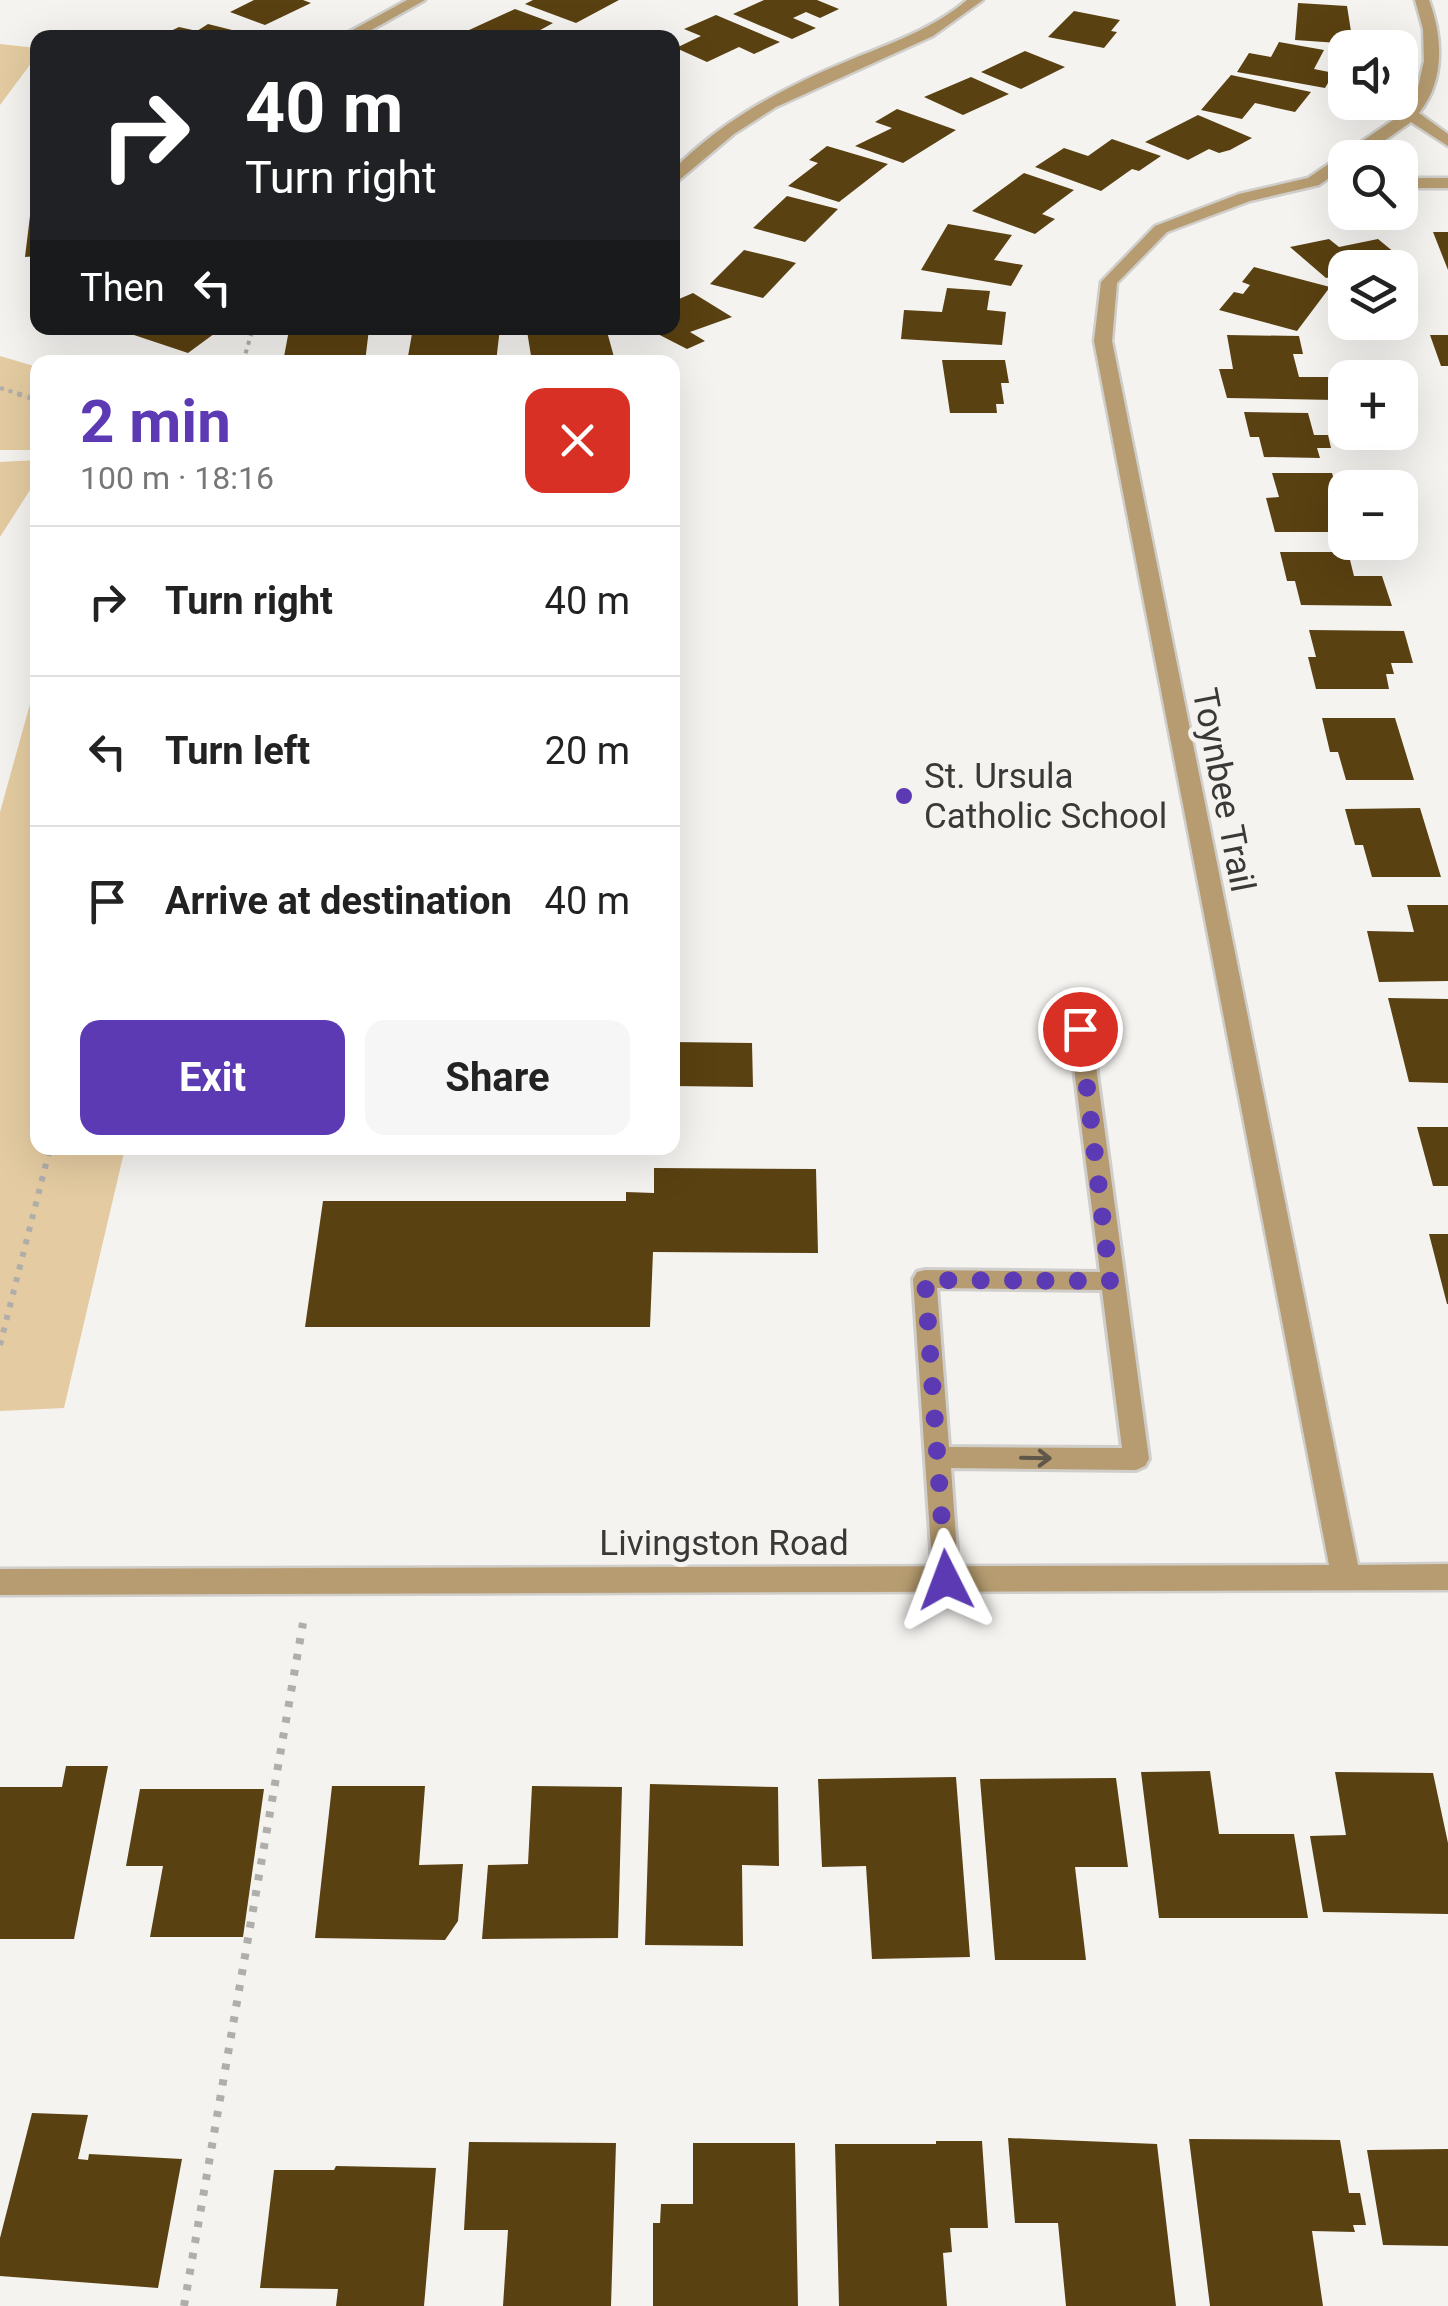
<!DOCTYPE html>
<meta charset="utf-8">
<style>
:root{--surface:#fff;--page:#f6f6f6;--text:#222;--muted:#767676;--line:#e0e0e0;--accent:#5c3ab3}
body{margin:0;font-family:Roboto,sans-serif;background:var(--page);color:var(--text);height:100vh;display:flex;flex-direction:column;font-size:38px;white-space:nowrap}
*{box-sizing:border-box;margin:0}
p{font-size:32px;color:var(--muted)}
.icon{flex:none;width:55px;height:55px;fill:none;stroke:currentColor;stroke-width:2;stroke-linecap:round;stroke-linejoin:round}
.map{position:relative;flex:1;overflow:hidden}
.sheet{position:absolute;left:30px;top:355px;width:650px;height:800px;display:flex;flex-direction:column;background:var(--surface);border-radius:20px;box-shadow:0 10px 40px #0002}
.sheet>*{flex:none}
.top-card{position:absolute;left:30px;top:30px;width:650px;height:305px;border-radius:20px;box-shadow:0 10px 40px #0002;background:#202124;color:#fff;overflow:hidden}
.controls{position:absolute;left:1328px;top:30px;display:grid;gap:20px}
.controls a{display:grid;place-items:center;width:90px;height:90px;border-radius:20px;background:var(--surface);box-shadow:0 10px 40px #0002;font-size:50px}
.pin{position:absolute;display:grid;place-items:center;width:85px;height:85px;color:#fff;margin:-42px;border:5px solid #fff;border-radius:50%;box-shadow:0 2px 10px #0007}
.me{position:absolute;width:110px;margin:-55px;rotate:357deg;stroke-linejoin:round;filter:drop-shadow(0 0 8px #0008)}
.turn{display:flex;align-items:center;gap:35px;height:210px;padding:0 50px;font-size:45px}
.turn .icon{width:130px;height:130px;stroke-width:2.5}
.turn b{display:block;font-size:70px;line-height:85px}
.then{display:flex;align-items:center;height:95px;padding:0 50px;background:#0003;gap:20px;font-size:38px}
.round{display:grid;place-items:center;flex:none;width:105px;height:105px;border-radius:20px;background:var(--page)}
.overview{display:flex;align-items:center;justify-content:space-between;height:170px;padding:0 50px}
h1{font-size:60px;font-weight:700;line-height:75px;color:var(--accent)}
.button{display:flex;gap:20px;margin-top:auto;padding:20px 50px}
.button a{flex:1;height:115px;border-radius:20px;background:var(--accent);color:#fff;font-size:40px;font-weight:700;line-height:115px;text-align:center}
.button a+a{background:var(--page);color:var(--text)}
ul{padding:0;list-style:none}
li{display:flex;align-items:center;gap:30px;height:150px;padding:0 50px;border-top:2px solid var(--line)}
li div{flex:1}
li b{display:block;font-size:38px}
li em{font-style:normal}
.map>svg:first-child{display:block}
.green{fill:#e4cba1}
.building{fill:#5a4111}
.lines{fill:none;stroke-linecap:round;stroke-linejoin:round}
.lane-casing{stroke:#d0cecb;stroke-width:6}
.street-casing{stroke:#d0cecb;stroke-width:5}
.path-far3{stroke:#afaeab;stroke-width:4;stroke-dasharray:4 5;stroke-linecap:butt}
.path-far2{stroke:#afaeab;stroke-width:5;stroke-dasharray:4 6;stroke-linecap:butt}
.path-far1{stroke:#afaeab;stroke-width:6;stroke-dasharray:5 8;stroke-linecap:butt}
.path{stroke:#afaeab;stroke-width:8;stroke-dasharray:6 10;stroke-linecap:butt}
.lane{fill:#b69c70;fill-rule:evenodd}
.street{fill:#b69c70;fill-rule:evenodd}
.oneway{stroke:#5f5749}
.route{stroke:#5c3ab3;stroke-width:18;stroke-dasharray:0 32.4}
.poi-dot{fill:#5c3ab3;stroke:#f5f3f0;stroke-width:4}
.labels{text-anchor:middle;stroke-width:10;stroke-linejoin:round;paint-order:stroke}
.poi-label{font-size:35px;fill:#3a3938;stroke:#f5f3f0;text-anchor:start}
.street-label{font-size:35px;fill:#3a3938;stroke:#f5f3f0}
</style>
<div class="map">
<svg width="1448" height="2306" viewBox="0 0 1448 2306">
<rect width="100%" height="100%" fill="#f5f3f0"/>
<!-- green -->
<path class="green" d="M0 44 37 48 38 54 0 105Z
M0 356 37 367V450H0Z
M37 460V479L0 537V462Z
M37 679 38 1148H125L64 1408 0 1411V812Z"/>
<!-- building -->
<path class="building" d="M254 0H303L311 3 265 25 230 12Z
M533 0H619L576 23 525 4Z
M764 0H817L839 9 820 18 806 12 793 18 816 28 792 39 733 14Z
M1298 3 1347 6 1353 44 1295 40Z
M515 9 553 23 526 38 456 36Z
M1074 11 1120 20 1111 31 1117 32 1104 48 1048 37Z
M716 15 780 42 754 54 739 47 707 62 676 48 701 36 684 29Z
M208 24 248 34 243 38H156L179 27 197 31Z
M1279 42 1324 50 1314 69 1334 73 1325 88 1237 72 1249 53 1271 57Z
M1025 51 1065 67 1021 89 981 72Z
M1231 75 1311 92 1295 112 1255 103 1242 119 1201 110Z
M971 77 1009 94 963 115 924 97Z
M897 109 956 130 903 163 855 146 892 128 875 122Z
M1198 115 1252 138 1230 150 1219 153 1209 149 1188 160 1145 142Z
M1112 139 1161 156 1139 171 1132 169 1101 191 1035 167 1064 148 1088 156Z
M827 146 888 164 839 202 788 186 818 163 809 160Z
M1024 173 1074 190 1042 214 1055 219 1035 234 972 211Z
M787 196 838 209 805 242 753 228Z
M38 215V256L25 257 30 216Z
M948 224 1012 235 994 260 1023 265 1011 286 921 270Z
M1433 232H1448V270Z
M1329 239 1339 247 1378 239 1412 267 1345 268V274L1326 278 1290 247Z
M744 250 782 259 796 263 763 298 710 284Z
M1254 267 1330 287 1297 331 1219 310 1234 292 1243 294 1250 285 1242 282Z
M947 288 990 291 987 310 1006 312 1002 345 901 339 904 310 942 312Z
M693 293 732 317 690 332 705 341 687 349 646 328H672V302Z
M131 328H222L188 353 125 332Z
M413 328H500L496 362H407Z
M606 328 614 357 532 362 527 331Z
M369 329 365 362H283L289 330Z
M1227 335 1299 336 1303 354H1293L1299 377H1329L1335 400 1227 398 1219 369H1233Z
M1430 335H1448V366H1441Z
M942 360H1005L1009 383H1001L1004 404H996L997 413H950Z
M1244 412 1308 413 1314 435H1328L1331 448H1317L1320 458 1264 457 1259 437H1250Z
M1272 473H1332L1345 516V532H1275L1266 498 1279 497Z
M1280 552H1348L1354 576H1382L1392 606 1301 605 1295 581H1287Z
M1309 630 1404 631 1413 663H1391L1394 674H1386L1389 689H1316L1308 657H1316Z
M1322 718H1395L1414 780H1346L1338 752H1330Z
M1420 808 1441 877H1372L1363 845H1355L1345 809Z
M1407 905H1448V981L1379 982 1367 931 1414 932Z
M1388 998 1448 999V1083L1409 1082Z
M672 1042 752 1043 753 1087 672 1086Z
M1417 1127H1448V1186H1433Z
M654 1168 816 1169 818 1253 653 1252 650 1327H305L323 1201H626V1192L654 1193Z
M1429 1234H1448V1304H1447Z
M66 1766H108L74 1939H0V1787H62Z
M1210 1771 1219 1834H1294L1308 1918H1159L1141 1772Z
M1335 1772 1433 1773 1448 1843V1914L1323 1912 1310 1836 1346 1835Z
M956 1777 970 1957 872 1959 866 1866 822 1867 818 1779Z
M1116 1778 1128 1867H1075L1086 1960H995L980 1779Z
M650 1784 778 1787 779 1866 742 1865 743 1946 645 1945Z
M332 1786H425L419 1865 463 1864 458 1921 445 1940 315 1938Z
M532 1786 622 1787 618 1938 482 1939 488 1865 528 1864Z
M140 1789H264L243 1937H150L163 1866H126Z
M32 2113 88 2115 78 2159 88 2160 89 2154 182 2159 158 2288 0 2276V2238Z
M1008 2138 1157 2144 1176 2306H1066L1058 2223H1015Z
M1189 2139 1340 2140 1349 2193H1360L1366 2225H1353L1355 2232 1312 2231 1323 2306H1210Z
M936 2141H982L988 2228H950L952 2252 943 2253 947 2306H839L835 2144H936Z
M469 2142 616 2143 611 2306H503L508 2230H464Z
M693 2143H795L798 2306H653V2223H660L661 2204H693Z
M1448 2149V2246L1383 2245 1367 2150Z
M336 2166 436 2168 424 2306H336L338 2289 260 2288 274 2170H334Z"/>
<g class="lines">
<defs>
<path id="lane" d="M1080 1021 1091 1029 1149 1459 1145 1466 1136 1470 951 1468 959 1579 955 1587 946 1590 937 1587 933 1579 913 1279 917 1272 925 1270 1100 1272 1069 1029ZM937 1288 1102 1290 1122 1448 949 1447Z"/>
<path id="street" d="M407 0H425L357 38H338Z
M967 0H983L933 36 776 107 734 134 672 186V171C722 120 784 87 850 60 891 43 933 29 967 0Z
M1415 0H1429C1443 37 1445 81 1419 113L1448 134V146L1411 122 1360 158H1345V167L1319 185 1250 201 1167 232 1117 283 1112 341 1358 1565 1448 1564V1590L0 1595V1569L1329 1565 1094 341 1101 282 1155 226 1239 194 1308 178 1402 114 1417 92 1424 61 1423 29Z
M1400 178H1448V188H1400Z"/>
</defs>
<!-- lane casing -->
<use href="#lane" class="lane-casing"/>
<!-- street casing -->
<use href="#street" class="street-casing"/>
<!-- path-far3 -->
<path class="path-far3" d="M243 362 253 328
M0 388 26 396"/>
<!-- path-far2 -->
<path class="path-far2" d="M18 394 38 400"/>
<!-- path-far1 -->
<path class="path-far1" d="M0 1345 50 1148"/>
<!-- path -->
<path class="path" d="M184 2306 303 1623"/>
<!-- lane -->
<use href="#lane" class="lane"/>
<!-- street -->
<use href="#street" class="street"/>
</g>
<!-- one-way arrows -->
<defs><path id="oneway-shaft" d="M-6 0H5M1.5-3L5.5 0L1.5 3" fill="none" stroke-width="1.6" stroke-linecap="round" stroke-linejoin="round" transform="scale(2.5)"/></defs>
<use class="oneway" href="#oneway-shaft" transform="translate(1036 1458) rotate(1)"/>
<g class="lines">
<!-- route -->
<path class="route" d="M946 1580 925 1280 1110 1281 1080 1029"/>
</g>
<!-- markers -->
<circle class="poi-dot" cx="904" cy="796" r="10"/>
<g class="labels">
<!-- poi labels -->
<g class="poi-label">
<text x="924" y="788">St. Ursula<tspan x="924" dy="40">Catholic School</tspan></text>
</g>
<!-- street labels -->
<g class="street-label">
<text transform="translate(1224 790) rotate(79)" y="12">Toynbee Trail</text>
<text x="724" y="1555">Livingston Road</text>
</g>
</g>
</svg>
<div class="controls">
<a><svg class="icon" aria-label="sound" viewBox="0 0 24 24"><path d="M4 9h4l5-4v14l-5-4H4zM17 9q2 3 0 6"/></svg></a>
<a><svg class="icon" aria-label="search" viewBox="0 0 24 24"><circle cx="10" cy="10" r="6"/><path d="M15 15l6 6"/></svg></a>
<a><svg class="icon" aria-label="layers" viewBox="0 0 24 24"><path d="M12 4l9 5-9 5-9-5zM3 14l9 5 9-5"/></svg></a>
<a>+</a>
<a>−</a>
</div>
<div class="pin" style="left:1080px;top:1029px;background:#d93025"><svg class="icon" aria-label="arrive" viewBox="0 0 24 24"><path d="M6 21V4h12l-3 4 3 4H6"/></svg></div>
<svg class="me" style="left:946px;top:1580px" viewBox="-20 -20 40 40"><path d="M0-17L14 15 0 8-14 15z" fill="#5c3ab3" stroke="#fff" stroke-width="4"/></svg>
<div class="top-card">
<div class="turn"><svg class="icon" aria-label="right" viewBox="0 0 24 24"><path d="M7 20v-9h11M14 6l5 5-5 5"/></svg><div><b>40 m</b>Turn right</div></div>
<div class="then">Then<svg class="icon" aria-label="left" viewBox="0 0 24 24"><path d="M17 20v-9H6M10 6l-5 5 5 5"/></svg></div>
</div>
<section class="sheet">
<div class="overview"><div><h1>2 min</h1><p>100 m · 18:16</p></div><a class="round" style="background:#d93025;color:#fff"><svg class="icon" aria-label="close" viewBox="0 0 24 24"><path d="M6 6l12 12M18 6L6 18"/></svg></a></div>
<ul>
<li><svg class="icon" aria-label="right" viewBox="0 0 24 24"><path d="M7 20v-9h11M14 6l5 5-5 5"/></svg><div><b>Turn right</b></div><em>40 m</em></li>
<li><svg class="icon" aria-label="left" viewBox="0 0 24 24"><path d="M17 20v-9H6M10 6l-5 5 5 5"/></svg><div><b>Turn left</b></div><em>20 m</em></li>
<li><svg class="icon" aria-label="arrive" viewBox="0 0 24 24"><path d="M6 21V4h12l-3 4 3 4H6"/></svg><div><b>Arrive at destination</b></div><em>40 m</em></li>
</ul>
<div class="button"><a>Exit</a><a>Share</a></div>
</section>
</div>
